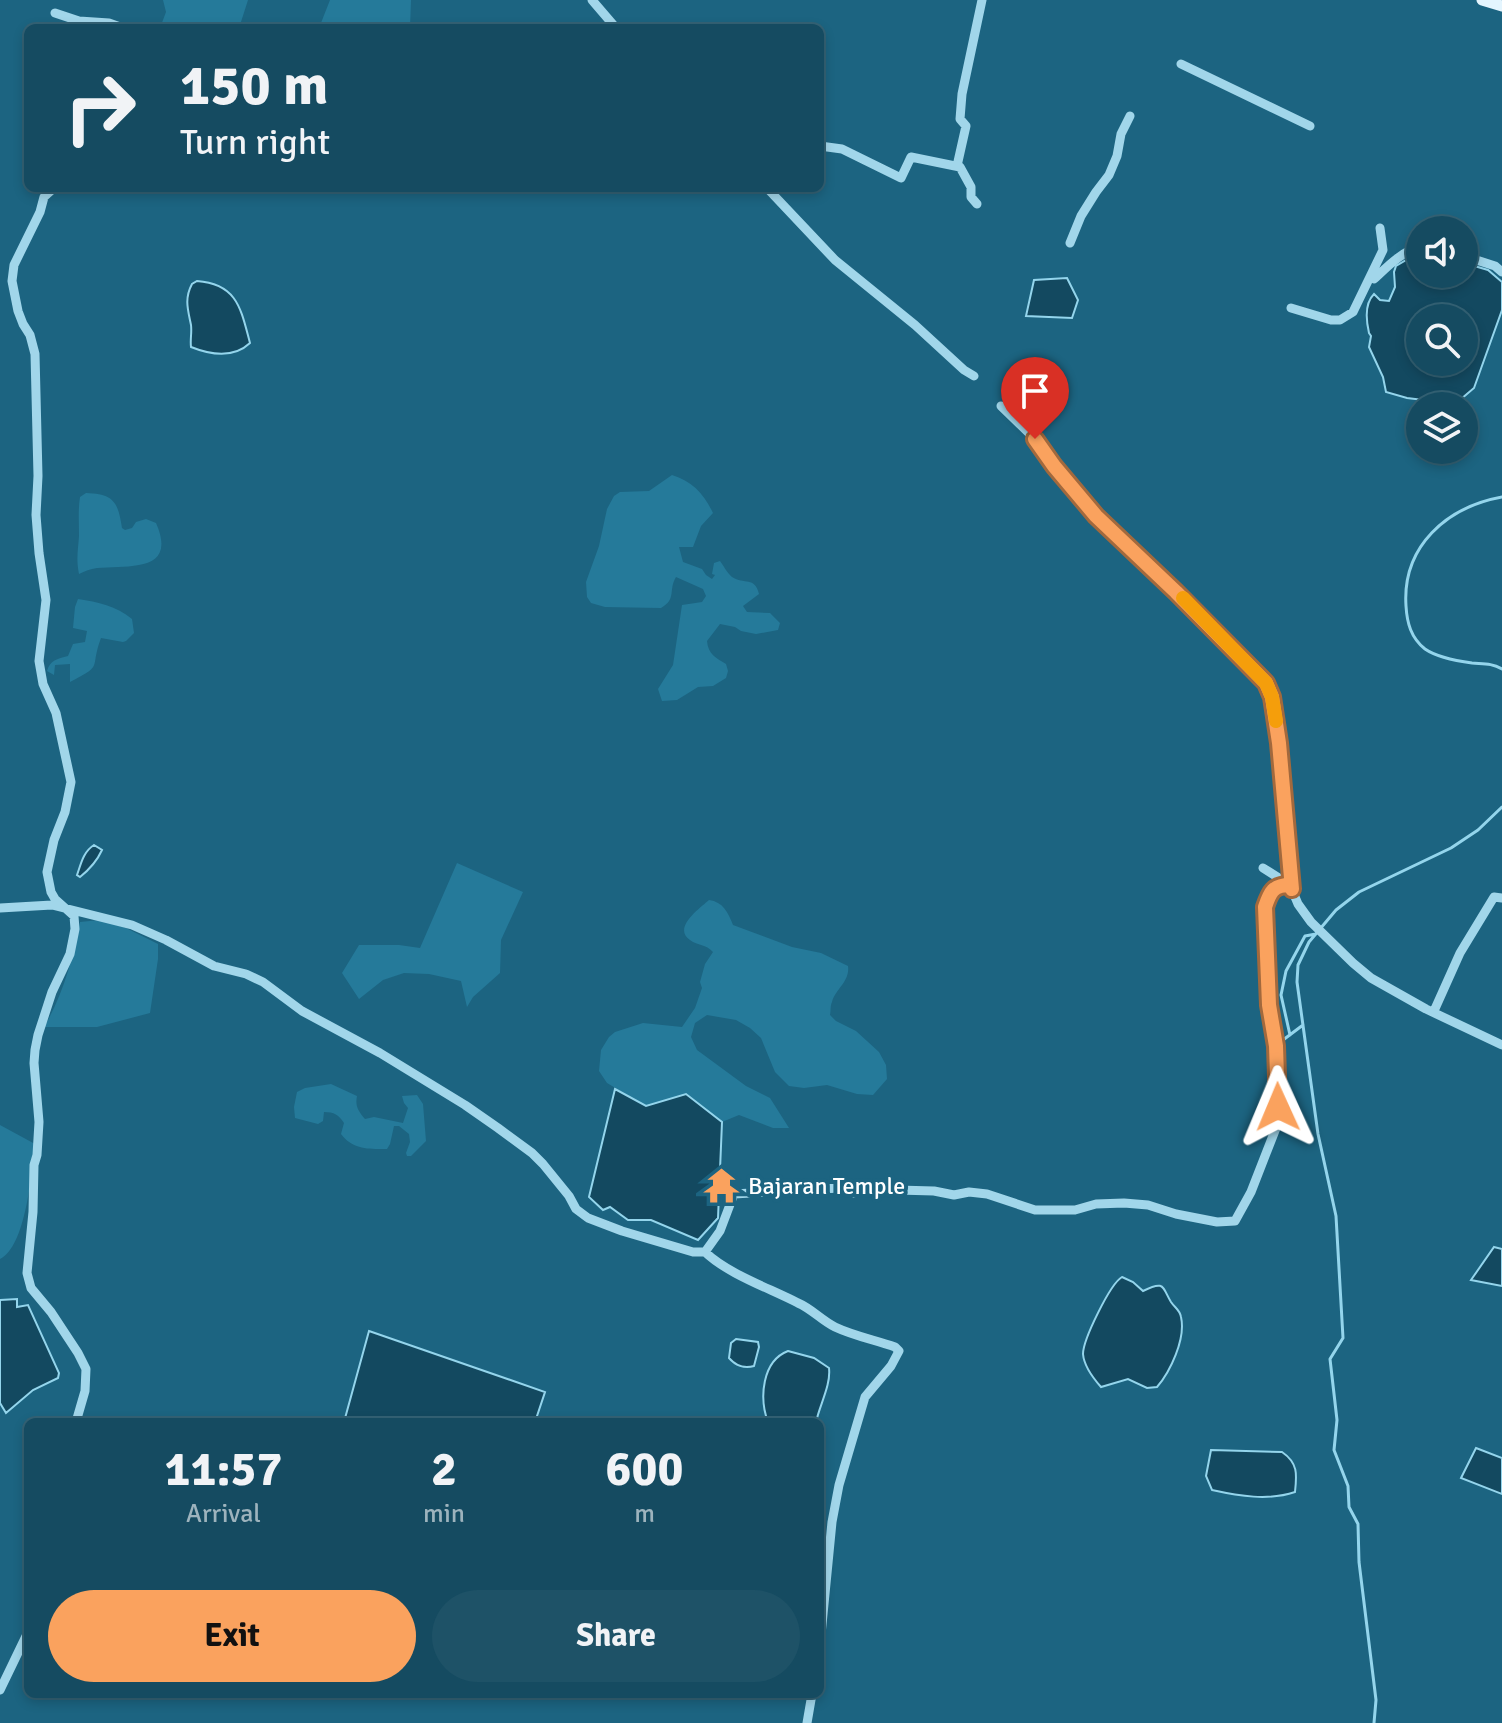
<!DOCTYPE html>
<style>
:root{--surface:#154b61;--page:#1e5267;--text:#f1f3f6;--muted:#9db3bd;--line:#346376;--accent:#faa25e}
body{margin:0;font-family:Signika,sans-serif;background:var(--page);color:var(--text);height:100vh;display:flex;flex-direction:column;font-size:30px;white-space:nowrap}
*{box-sizing:border-box;margin:0}
p{font-size:26px;color:var(--muted)}
.icon{flex:none;width:44px;height:44px;fill:none;stroke:currentColor;stroke-width:2;stroke-linecap:round;stroke-linejoin:round}
.map{position:relative;flex:1;overflow:hidden}
.drawer{position:absolute;left:24px;top:1418px;width:800px;height:280px;display:flex;flex-direction:column;background:var(--surface);border-radius:12px;box-shadow:0 4px 12px #0003,0 0 0 2px var(--line)}
.drawer>*{flex:none}
.top-card{position:absolute;left:24px;top:24px;width:800px;height:168px;border-radius:12px;box-shadow:0 4px 12px #0003,0 0 0 2px var(--line);background:#154b61;color:var(--text);overflow:hidden}
.tools{position:absolute;left:1406px;top:216px;display:grid;gap:16px}
.tools a{display:grid;place-items:center;width:72px;height:72px;border-radius:50%;background:var(--surface);box-shadow:0 4px 12px #0003,0 0 0 2px var(--line);font-size:40px}
.pin{position:absolute;display:grid;place-items:center;width:68px;height:68px;color:#fff;margin:-82px -34px;border-radius:50% 50% 50% 0;rotate:-45deg;box-shadow:0 0 8px #0007}
.pin .icon{rotate:45deg}
.me{position:absolute;width:88px;margin:-44px;rotate:359deg;stroke-linejoin:round;filter:drop-shadow(0 0 6px #0008)}
.turn{display:flex;align-items:center;gap:28px;height:168px;padding:0 24px;font-size:36px}
.turn .icon{width:104px;height:104px;stroke-width:2.5}
.turn b{display:block;font-size:56px;line-height:68px}
.eta{display:flex;justify-content:space-evenly;align-items:center;height:136px;text-align:center}
.eta b{font-size:48px;font-weight:700;line-height:56px}
.button{display:flex;gap:16px;margin-top:auto;padding:16px 24px}
.button a{flex:1;height:92px;border-radius:48px;background:var(--accent);color:#111;font-size:32px;font-weight:700;line-height:92px;text-align:center}
.button a+a{background:var(--page);color:var(--text)}
.map>svg:first-child{display:block}
.green{fill:#257a9a}
.water{fill:#134960;stroke:#94d5ec;stroke-width:2;fill-rule:evenodd}
.lines{fill:none;stroke-linecap:round;stroke-linejoin:round}
.stream{stroke:#94d5ec;stroke-width:3}
.minor{stroke:#a1d6ea;stroke-width:9}
.major{stroke:#e4f5fe;stroke-width:11}
.route-casing{stroke:#a2693d;stroke-width:20}
.route{stroke:#faa25e;stroke-width:14}
.slow{stroke:#f59e0b;stroke-width:14}
.labels{text-anchor:middle;stroke-width:8;stroke-linejoin:round;paint-order:stroke}
.poi-label{font-size:24px;fill:#fff;stroke:#1c6481;text-anchor:start}
</style>
<div class="map">
<svg width="1502" height="1723" viewBox="0 0 1502 1723">
<rect width="100%" height="100%" fill="#1c6481"/>
<!-- green -->
<path class="green" d="M163 0H248L240 25 242 28H160L166 12Z
M330 0H411L410 28H319Z
M672 475C692 481 704 494 713 513L701 526 693 547H679L683 562 702 569 706 575 712 579 715 575 712 574 714 563 720 561C723 565 728 574 732 577 744 585 755 576 759 594L743 606 747 612 770 613 780 623 778 630 756 634 741 631 735 627 720 624 707 641C708 654 716 658 726 664L728 671 726 678 713 686 698 687 677 700 662 701 658 689 673 665 682 605 702 602 706 596 703 589 676 577C668 590 677 599 661 608L605 607 591 603 587 597 586 582 599 546 607 509 614 496 620 492 649 491Z
M86 493C114 494 118 502 122 528L125 530 132 528 136 522 146 519 156 523C178 573 128 565 97 568 90 569 85 571 79 574 76 559 78 551 79 536 79 522 78 510 80 497Z
M78 599C98 602 116 606 132 619L134 633 126 641 123 642 101 638C89 670 105 664 70 682V664L55 665 54 675 47 671C50 660 57 659 68 656L73 644 85 642 87 631 73 628 75 607Z
M457 863 523 892 501 940 500 973 473 997 467 1007 461 981 429 974 404 973 383 980 359 999 342 973 359 945H399L420 948Z
M709 900C723 902 728 912 733 925L792 947 821 953 848 966C850 982 836 988 832 1002 830 1006 831 1011 830 1015L836 1021 856 1031 879 1052 886 1065 887 1079 873 1095 857 1094 827 1085 804 1088 789 1086 775 1072 761 1038 750 1028 736 1020 707 1015 695 1023 691 1037 697 1050 746 1086 770 1098 789 1128H773L739 1115 722 1122 686 1094 646 1106 607 1083 599 1071 601 1050 609 1037 615 1032 643 1023 682 1027 695 1008 702 988 700 982 705 964 713 952C706 944 698 946 690 940 672 928 700 908 709 900Z
M100 920 126 928 158 944V959L150 1013 97 1027H44C63 995 73 958 80 922Z
M331 1084 357 1096C355 1106 358 1111 365 1119L374 1117 403 1123 408 1108 404 1103 402 1096 417 1095 423 1104 426 1141 411 1156H407L406 1153 410 1142 409 1134 399 1126H394L390 1144 387 1149C369 1149 353 1150 341 1134L344 1123C339 1115 334 1112 324 1112L323 1121 318 1124 295 1118 294 1107 297 1092 305 1088Z
M0 1125 35 1144C32 1171 26 1247 0 1259Z"/>
<!-- water -->
<path class="water" d="M1420 258V274H1464V263L1488 270 1502 282V310L1474 388 1461 399 1448 403 1407 398 1386 392 1383 377 1369 347 1371 336 1369 333C1366 320 1364 304 1374 294L1380 300 1389 301 1395 287 1394 272 1396 266 1408 259ZM1420 318H1464V362H1420Z
M1067 278 1078 300 1072 318 1026 316 1034 280Z
M197 281C238 284 241 310 250 343 233 359 211 355 191 347 190 339 192 333 191 325 188 310 184 299 192 284Z
M94 845 102 850C97 861 90 869 80 877L77 875C81 864 83 852 94 845Z
M615 1089 646 1106 686 1094 722 1122 718 1218 698 1240 651 1220H628L610 1207 603 1210 589 1197Z
M1494 1247 1502 1249V1286L1471 1280Z
M1122 1277 1133 1282 1143 1291C1165 1280 1162 1287 1171 1302 1175 1308 1180 1310 1181 1317 1186 1339 1170 1372 1157 1387L1147 1388 1128 1379 1101 1387C1093 1378 1084 1366 1083 1354 1083 1340 1110 1284 1122 1277Z
M17 1299V1307L28 1305 59 1373 58 1378 33 1390 6 1413 0 1403V1300Z
M369 1331 545 1392 535 1422H344Z
M736 1339 758 1342 759 1347 754 1366C744 1369 735 1365 729 1358L731 1343Z
M788 1351 814 1358 829 1368C831 1385 820 1404 816 1422H768C759 1398 762 1361 788 1351Z
M1476 1448 1502 1458V1494L1461 1478Z
M1211 1450 1282 1452C1298 1463 1297 1474 1295 1492 1268 1501 1239 1496 1212 1490L1206 1476Z"/>
<g class="lines">
<!-- stream -->
<path class="stream" d="M1502 497C1447 507 1402 546 1406 606 1407 623 1411 638 1425 649 1438 658 1457 661 1472 663 1483 664 1492 663 1502 669
M1290 1035 1281 995 1286 971 1305 936 1316 934
M1279 1121 1286 1110 1283 1040 1303 1025
M1374 1723 1376 1700 1359 1562 1358 1524 1349 1507 1348 1486 1334 1450 1337 1420 1330 1359 1343 1338 1336 1216 1318 1134 1297 982 1298 965 1309 942 1336 910 1359 892 1451 848 1478 830 1502 807"/>
<!-- minor -->
<path class="minor" d="M592 0 616 28
M55 13 79 21 109 23 123 28
M1181 64 1310 126
M820 146 842 149 901 178 911 157 960 167 971 187V197L977 204
M957 166 966 126 960 119 962 94 982 0
M54 188 44 197 40 212 14 265 12 281 18 311 23 324 30 335 35 354 38 476 36 515 39 553 46 600 39 661 43 684 56 713 71 782 65 812 54 840 47 872 51 892 55 899 74 916 75 929 70 954 52 992 38 1035 35 1050 34 1063 39 1122 37 1155 34 1165 33 1212 27 1273 31 1288 51 1312 78 1353 86 1369 85 1391 76 1422
M767 188 835 260 915 325 964 370 974 376
M1070 243 1081 216 1096 192 1109 175 1117 156 1121 134 1130 116
M1464 256 1495 266 1502 272
M1374 279C1387 267 1402 251 1420 247
M1291 308 1331 320H1340L1353 312 1383 250 1380 228
M1001 406 1035 439 1054 466 1096 516 1176 592 1266 683 1272 697 1279 743 1292 889
M1263 868 1290 885 1298 904 1311 922 1353 963 1371 978 1426 1009 1502 1045
M0 908 52 905 132 925 166 940 214 966 246 974 263 982 302 1011 380 1053 465 1105 498 1128 532 1153 543 1164 569 1196 576 1209 588 1218 622 1231 693 1252H705C728 1274 769 1288 798 1303 812 1309 821 1320 835 1327 854 1336 875 1340 895 1347L899 1351 891 1366 865 1397 839 1485 832 1522 820 1645
M1434 1011 1460 953 1494 897 1502 898
M705 1252 720 1231 734 1194 839 1188 854 1193 860 1189 934 1191 954 1195 969 1192 987 1194 1035 1210H1075L1096 1204 1124 1203 1148 1205 1176 1214 1217 1222 1235 1221 1251 1192 1276 1128 1278 1078 1276 1046 1269 1005 1265 907C1270 892 1273 885 1290 885
M0 1690 28 1632
M807 1723 812 1694"/>
<!-- major -->
<path class="major" d="M1482 0 1502 6"/>
</g>
<g class="lines">
<defs>
<path id="route" d="M1035 439 1054 466 1096 516 1176 592 1266 683 1272 697 1279 743 1292 889 1290 885C1273 885 1270 892 1265 907L1269 1005 1276 1046 1278 1107"/>
</defs>
<!-- route casing -->
<use href="#route" class="route-casing"/>
<!-- route -->
<use href="#route" class="route"/>
<!-- slow -->
<path class="slow" d="M1183 598 1266 683 1272 697 1276 721"/>
</g>
<!-- icons -->
<defs>
<symbol id="temple-bare" viewBox="-9 -9 18 18"><path d="M0-6L5-2H3V0L6.5 2.5H4V6H1.5V3h-3V6H-4V2.5H-6.5L-3 0V-2H-5Z" fill="#faa25e" stroke="#1c6481" stroke-width="2.5" paint-order="stroke"/></symbol>
</defs>
<g fill-rule="evenodd">
<use href="#temple-bare" x="696" y="1160" width="51" height="51"/>
</g>
<g class="labels">
<!-- poi labels -->
<g class="poi-label">
<text x="748" y="1194">Bajaran Temple</text>
</g>
</g>
</svg>
<div class="tools">
<a><svg class="icon" aria-label="sound" viewBox="0 0 24 24"><path d="M4 9h4l5-4v14l-5-4H4zM17 9q2 3 0 6"/></svg></a>
<a><svg class="icon" aria-label="search" viewBox="0 0 24 24"><circle cx="10" cy="10" r="6"/><path d="M15 15l6 6"/></svg></a>
<a><svg class="icon" aria-label="layers" viewBox="0 0 24 24"><path d="M12 4l9 5-9 5-9-5zM3 14l9 5 9-5"/></svg></a>
</div>
<div class="pin" style="left:1035px;top:439px;background:#d93025"><svg class="icon" aria-label="arrive" viewBox="0 0 24 24"><path d="M6 21V4h12l-3 4 3 4H6"/></svg></div>
<svg class="me" style="left:1278px;top:1107px" viewBox="-20 -20 40 40"><path d="M0-17L14 15 0 8-14 15z" fill="#faa25e" stroke="#fff" stroke-width="4"/></svg>
<div class="top-card">
<div class="turn"><svg class="icon" aria-label="right" viewBox="0 0 24 24"><path d="M7 20v-9h11M14 6l5 5-5 5"/></svg><div><b>150 m</b>Turn right</div></div>
</div>
<section class="drawer">
<div class="eta">
<div><b>11:57</b><p>Arrival</p></div>
<div><b>2</b><p>min</p></div>
<div><b>600</b><p>m</p></div>
</div>
<div class="button"><a>Exit</a><a>Share</a></div>
</section>
</div>
